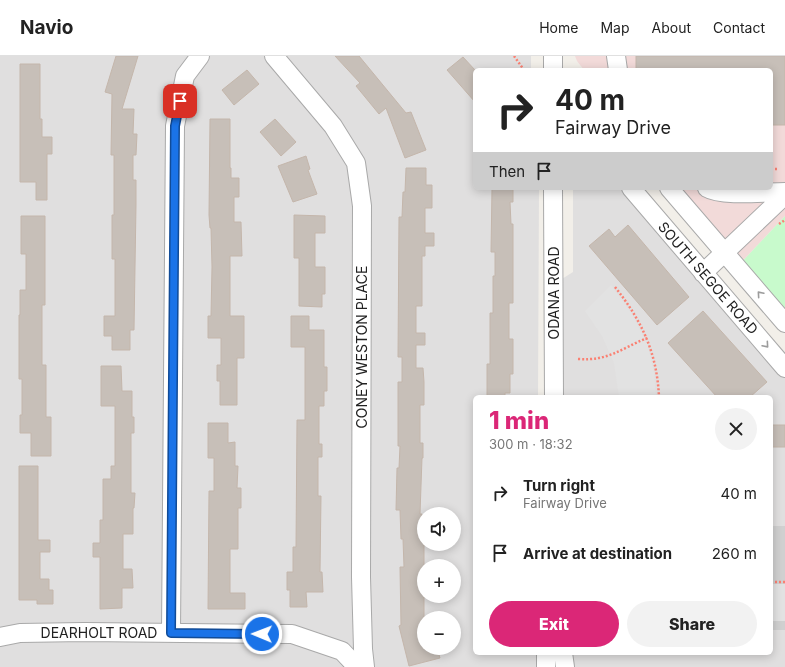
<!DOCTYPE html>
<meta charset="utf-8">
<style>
:root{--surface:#fff;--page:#f2f2f2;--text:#222;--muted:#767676;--line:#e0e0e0;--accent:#db2777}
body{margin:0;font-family:Inter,sans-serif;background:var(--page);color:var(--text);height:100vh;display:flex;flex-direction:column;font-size:15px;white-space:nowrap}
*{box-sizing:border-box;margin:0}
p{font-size:13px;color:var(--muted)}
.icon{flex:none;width:22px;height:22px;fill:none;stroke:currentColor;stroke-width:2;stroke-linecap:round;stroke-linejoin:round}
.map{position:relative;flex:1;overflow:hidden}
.panel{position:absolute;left:473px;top:339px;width:300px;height:260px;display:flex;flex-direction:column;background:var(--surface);border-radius:6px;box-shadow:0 2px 10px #0003}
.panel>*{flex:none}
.banner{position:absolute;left:473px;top:12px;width:300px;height:122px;border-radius:6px;box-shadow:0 2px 10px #0003;background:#fff;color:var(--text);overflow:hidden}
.fabs{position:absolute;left:417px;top:451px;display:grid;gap:8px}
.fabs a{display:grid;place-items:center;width:44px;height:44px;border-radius:50%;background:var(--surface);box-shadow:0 2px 10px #0003;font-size:20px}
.pin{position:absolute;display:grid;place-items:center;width:34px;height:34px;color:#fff;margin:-17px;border-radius:8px;box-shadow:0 2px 6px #0006}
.me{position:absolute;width:44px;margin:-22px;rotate:271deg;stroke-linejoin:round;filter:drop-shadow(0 0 3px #0008)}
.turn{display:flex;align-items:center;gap:14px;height:84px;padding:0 16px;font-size:18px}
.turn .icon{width:52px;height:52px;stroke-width:2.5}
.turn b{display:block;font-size:28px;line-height:34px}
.then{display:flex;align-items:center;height:38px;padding:0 16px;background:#0003;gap:8px;font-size:15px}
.round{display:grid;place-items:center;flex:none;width:42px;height:42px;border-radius:21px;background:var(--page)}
.head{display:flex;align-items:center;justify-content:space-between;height:68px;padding:0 16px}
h1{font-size:24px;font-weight:800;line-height:30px;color:var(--accent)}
.action{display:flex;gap:8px;margin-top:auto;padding:8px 16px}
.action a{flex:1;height:46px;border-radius:24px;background:var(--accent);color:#fff;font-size:16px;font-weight:800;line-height:46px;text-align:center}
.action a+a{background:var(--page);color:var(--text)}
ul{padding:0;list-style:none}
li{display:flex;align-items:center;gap:12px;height:60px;padding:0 16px}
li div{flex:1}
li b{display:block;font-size:15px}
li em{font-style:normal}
header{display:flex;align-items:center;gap:24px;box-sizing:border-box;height:56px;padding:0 20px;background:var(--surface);border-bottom:1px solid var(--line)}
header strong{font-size:19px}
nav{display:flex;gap:22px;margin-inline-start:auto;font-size:14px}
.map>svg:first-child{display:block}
.residential{fill:#e0dfdf;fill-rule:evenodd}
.commercial{fill:#f2dad9}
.religious{fill:#d0d0d0}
.park{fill:#c8facc}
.parking{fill:#e2e2e2}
.building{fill:#c7bfb8;stroke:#c4b6ab}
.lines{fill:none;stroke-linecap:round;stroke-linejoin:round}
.minor-casing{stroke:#a9a9a9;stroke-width:20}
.path{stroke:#fa8072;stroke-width:2.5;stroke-dasharray:2 2;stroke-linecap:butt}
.minor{stroke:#fff;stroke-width:18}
.oneway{stroke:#9c9c9c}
.route-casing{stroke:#114b97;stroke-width:10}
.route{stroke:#1a73e8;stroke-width:7}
.labels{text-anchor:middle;stroke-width:4;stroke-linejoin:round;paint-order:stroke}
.street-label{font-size:14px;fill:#222;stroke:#fff}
</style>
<header>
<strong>Navio</strong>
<nav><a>Home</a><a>Map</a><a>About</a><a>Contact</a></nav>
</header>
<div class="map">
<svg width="785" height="611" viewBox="0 0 785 611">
<rect width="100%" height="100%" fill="#f2efe9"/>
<!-- residential -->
<path class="residential" d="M0 0H531V14H475V132H539L538 341H475V597H538V611H0ZM424 458H454V488H424ZM424 510H454V540H424ZM424 562H454V592H424Z
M573 132H619L703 217 785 312V611H572V597H771V341H554V228L573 216Z"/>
<!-- commercial -->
<path class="commercial" d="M575 0H785V160L737 211 669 132H771V14H584L577 5Z"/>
<!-- religious -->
<path class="religious" d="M771 470H785V574H771Z"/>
<!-- park -->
<path class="park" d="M785 160V267L737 211Z"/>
<!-- parking -->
<path class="parking" d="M611 229 632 258 648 290 654 317 656 341H619L614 307 602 280 585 255Z
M771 528H785V565H771Z"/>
<!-- building -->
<path class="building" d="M116 0H138L122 53H134L133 78H137L136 99H133V124H136V149L134 274H130V294H112V280H104V260H115V203H112V159H114V99H111L112 38 105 36Z
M335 0H359L406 57 411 56 426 94 405 102 386 52 379 58 356 30 360 27Z
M636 0H785V69H771V14H636Z
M463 1 475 14V46L447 14Z
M20 8H40V63H42V81H52V98H47V144H36V126H20Z
M247 14 259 28 234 49 222 34Z
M210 63H230V112H231V122H239V141H234V166H241L242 200H230V260H244V302H237V349H220V325H217V309H221V282H208V260H211L212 211 211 172H210L209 159Z
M275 63 296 86 281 100 260 76Z
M306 100 310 113 308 114 317 138 293 146 278 110Z
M406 112H426V129H432V152H425V177H434V190H425V200H422V250H416V277H425V289H416V312H423L424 326V349H420V387H423V402H422L420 458H422V472H424V592H437L440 602 409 610 399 570 401 569 400 511H404L403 483H401L400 454H396L397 412H399L400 390H398V326H402V301H398L399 161H402L403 136H405Z
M492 132H513V146H510L511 168H513V247H509V283H513V318H510V337H505V341H487V308H490V257H493V220H495V196H491Z
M294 159 325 160V177H315V211H325V238H322V251L299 250V202H294Z
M21 160H45V249H42V309H46V361H51V400H31V377H20V359H22V323H19V259H20V234H26V198H21Z
M628 169 689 241 657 269 589 190 609 173 615 181Z
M703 255 767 326 750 341H717L668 287Z
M291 260H309V274H324V311H327V335H324V350H319V388H322V401H318V440H321L320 516H322L323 536H306L307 551H290V534H287V516H293V491H296L297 364H305V291H291Z
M101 310H121L122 335H132V361H134V377H131V437H135L134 452H133V478H123V513H132L133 532H122V552L100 553V501H93V487H100V464H103V423H111V410H115V350H101Z
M208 367H228V387L235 386V410H238L237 432H241V452H238V493H230V537H245V553H208L209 435H214V402H208Z
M771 369H785V391H771Z
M19 410H38V484H50V496H40V523H49V534H53V548H37V544H19Z"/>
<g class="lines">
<defs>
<path id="minor" d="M274 0 333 70 356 107 362 150 361 521 363 593 365 611
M553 0V14
M616 0 618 14
M553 132 554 341
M631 132 785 312
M669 132 785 267
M707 132C722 141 766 136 785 136
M703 217 785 139
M171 577 175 70 185 20 200 0
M0 581 20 577 84 576 292 578 342 595 357 611
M563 597 565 611
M546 611V597"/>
</defs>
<!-- minor casing -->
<use href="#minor" class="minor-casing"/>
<!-- path -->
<path class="path" d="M514 0 524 14
M771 113H779
M779 168 785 164
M615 231C642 265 657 297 659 341
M578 303C609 305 620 293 647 282
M771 526H785"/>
<!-- minor -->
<use href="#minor" class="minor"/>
</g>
<!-- one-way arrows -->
<defs><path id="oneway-chevron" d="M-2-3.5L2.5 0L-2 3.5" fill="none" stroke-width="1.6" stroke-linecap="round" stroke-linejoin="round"/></defs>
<g class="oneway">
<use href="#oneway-chevron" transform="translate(760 238) rotate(-131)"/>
<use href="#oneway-chevron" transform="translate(766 289) rotate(49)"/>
</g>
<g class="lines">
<defs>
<path id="route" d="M180 45 175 70 171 577 262 578"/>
</defs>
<!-- route casing -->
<use href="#route" class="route-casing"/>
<!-- route -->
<use href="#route" class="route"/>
</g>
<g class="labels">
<!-- street labels -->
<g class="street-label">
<text transform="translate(708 222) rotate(49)" y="5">SOUTH SEGOE ROAD</text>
<text transform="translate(554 237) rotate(-90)" y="5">ODANA ROAD</text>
<text transform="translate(362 291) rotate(-90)" y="5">CONEY WESTON PLACE</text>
<text x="99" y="582">DEARHOLT ROAD</text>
</g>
</g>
</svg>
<div class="fabs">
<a><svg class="icon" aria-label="sound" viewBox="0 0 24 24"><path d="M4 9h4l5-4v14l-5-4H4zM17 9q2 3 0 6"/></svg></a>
<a>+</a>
<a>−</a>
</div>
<div class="pin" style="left:180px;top:45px;background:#d93025"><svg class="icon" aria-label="arrive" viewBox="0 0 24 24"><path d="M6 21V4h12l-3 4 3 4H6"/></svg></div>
<svg class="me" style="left:262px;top:578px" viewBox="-20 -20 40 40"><circle r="17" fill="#1a73e8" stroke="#fff" stroke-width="3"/><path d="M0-11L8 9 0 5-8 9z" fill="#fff"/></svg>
<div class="banner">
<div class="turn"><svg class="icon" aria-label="right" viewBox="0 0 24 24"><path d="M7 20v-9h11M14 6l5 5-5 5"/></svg><div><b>40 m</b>Fairway Drive</div></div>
<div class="then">Then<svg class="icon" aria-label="arrive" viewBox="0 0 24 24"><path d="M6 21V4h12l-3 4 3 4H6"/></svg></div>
</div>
<section class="panel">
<div class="head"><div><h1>1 min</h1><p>300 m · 18:32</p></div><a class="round"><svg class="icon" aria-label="close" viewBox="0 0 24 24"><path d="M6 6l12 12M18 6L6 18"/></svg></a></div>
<ul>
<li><svg class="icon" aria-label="right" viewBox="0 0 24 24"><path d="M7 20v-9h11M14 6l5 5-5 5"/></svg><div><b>Turn right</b><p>Fairway Drive</p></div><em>40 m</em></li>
<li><svg class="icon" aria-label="arrive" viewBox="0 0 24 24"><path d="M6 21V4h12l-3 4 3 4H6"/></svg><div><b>Arrive at destination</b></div><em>260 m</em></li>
</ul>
<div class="action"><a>Exit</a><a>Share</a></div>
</section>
</div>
